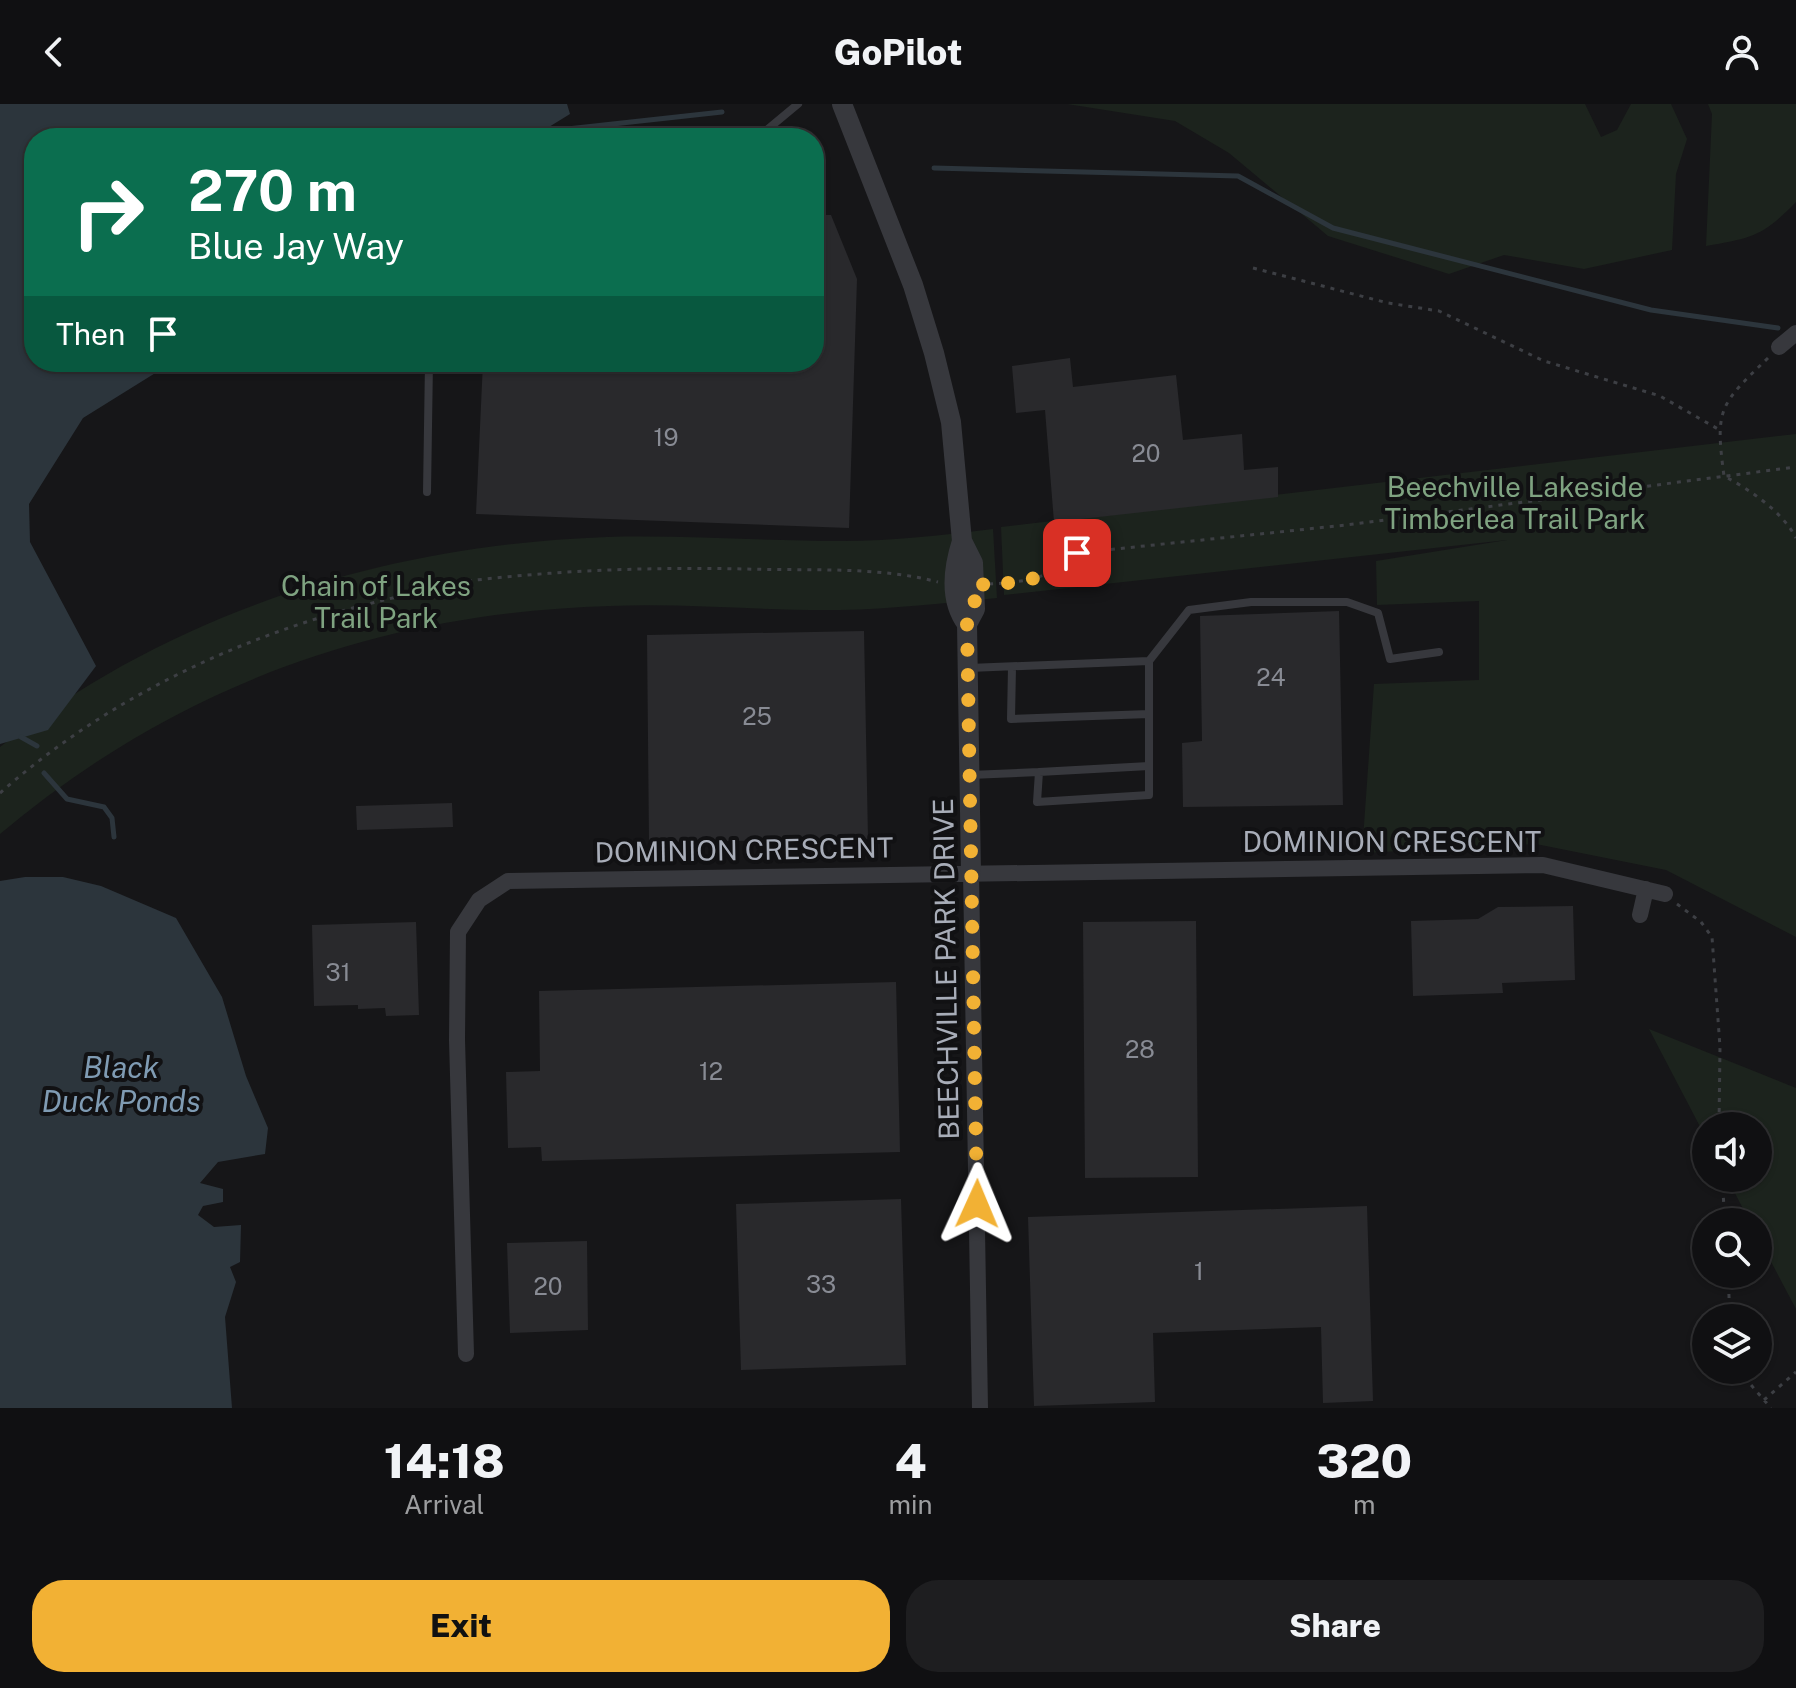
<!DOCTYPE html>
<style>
:root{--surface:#101012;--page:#1e1e20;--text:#f1f3f6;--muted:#9c9d9f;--line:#303032;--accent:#f2b134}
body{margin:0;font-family:"Public Sans",sans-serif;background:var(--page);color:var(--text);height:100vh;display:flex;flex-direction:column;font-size:30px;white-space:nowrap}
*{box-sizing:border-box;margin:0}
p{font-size:26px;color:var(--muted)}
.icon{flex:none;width:44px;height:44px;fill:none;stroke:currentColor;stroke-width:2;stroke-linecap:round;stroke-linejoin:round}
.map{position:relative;height:1304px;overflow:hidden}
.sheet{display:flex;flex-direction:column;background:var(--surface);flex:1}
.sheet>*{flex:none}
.top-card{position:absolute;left:24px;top:24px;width:800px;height:244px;border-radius:32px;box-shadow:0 2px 6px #0004,0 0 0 2px var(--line);background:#0b6e4f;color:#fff;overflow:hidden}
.fabs{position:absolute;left:1692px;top:1008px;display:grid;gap:16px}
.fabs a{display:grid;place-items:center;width:80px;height:80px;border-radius:50%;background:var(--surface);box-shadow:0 2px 6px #0004,0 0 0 2px var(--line);font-size:40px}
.pin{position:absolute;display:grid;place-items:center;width:68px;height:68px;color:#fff;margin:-34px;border-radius:16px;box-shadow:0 4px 12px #0006}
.me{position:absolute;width:88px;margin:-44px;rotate:1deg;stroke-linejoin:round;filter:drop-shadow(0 0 6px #0008)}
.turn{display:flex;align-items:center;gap:28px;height:168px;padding:0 32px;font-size:36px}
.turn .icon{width:104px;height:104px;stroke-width:2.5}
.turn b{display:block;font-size:56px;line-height:68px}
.then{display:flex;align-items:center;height:76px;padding:0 32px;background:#0003;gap:16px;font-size:30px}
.eta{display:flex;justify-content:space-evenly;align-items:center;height:136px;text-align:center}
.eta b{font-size:48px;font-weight:800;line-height:56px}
.button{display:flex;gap:16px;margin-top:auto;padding:16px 32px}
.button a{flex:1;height:92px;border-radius:32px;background:var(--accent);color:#111;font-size:32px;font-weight:800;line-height:92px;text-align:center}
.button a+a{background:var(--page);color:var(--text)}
header{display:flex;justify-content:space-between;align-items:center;height:104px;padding:0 32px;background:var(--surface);font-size:36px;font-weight:800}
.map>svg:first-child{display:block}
.green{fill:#1c231d}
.water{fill:#2c353c}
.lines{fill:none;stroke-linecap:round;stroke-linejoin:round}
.stream{stroke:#2c353c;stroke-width:5}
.building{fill:#29292c}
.path{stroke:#3d3f44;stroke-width:3;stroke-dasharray:4 6;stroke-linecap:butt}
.service{stroke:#37383d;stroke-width:8}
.minor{stroke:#37383d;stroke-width:16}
.tertiary{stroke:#37383d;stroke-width:20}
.route{stroke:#f2b134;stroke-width:14;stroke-dasharray:0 25.2}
.labels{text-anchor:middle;stroke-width:8;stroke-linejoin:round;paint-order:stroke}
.number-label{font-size:24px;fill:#888b94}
.park-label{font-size:28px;fill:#7fa381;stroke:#111113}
.street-label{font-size:28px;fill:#a8adb8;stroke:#111113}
.water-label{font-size:30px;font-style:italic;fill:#7f9bb3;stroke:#111113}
</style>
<header><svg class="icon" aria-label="back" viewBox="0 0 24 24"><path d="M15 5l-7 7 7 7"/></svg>GoPilot<svg class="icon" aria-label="person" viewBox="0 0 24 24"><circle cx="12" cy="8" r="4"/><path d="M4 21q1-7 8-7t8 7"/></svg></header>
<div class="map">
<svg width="1796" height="1304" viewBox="0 0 1796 1304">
<rect width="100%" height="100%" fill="#161618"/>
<!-- green -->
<path class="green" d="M1067 0H1585L1601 33 1617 26 1631 0H1671L1687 35 1676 70 1672 146 1584 165 1504 151 1449 170 1328 132 1229 49 1175 17Z
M1708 0H1796V98C1763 132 1753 134 1706 142L1712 10Z
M1796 330V833L1666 766 1536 740 1362 749 1374 580 1479 576V497L1377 501 1376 457 1507 436 1004 491 1001 423Z
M993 425 997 494C945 499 892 505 840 506 763 507 687 499 610 502 379 509 177 581 0 730V643C174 506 388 441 607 433 685 431 764 437 843 437 893 437 943 431 993 425Z
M1649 925 1796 984V1205L1758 1133V1118H1750L1727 1074H1758V1022H1706V1034Z"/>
<!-- water -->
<path class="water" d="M0 0H567L570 10 531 34H34V258H173L83 314 29 400 30 438 96 562 48 626 0 640Z
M25 773H63L101 782 176 814 222 893 246 972 268 1024 265 1050 218 1058 200 1079 223 1085V1098L203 1102 198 1111 214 1123 241 1121 240 1158 230 1163 236 1178 225 1213 232 1304H0V777Z"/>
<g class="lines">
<!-- stream -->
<path class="stream" d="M540 28 722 8
M934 64 1238 72 1333 124 1651 206 1778 224
M21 633 37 642
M44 669 67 695 104 703 112 714 114 733"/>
</g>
<!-- building -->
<path class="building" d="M814 111H831L857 175 849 424 476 410 483 258H814Z
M1070 254 1073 283 1176 271 1183 336 1242 330 1244 366 1278 363V393L1054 418 1045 306 1016 309 1012 262Z
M1339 507 1343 701 1183 703 1182 639 1202 637 1200 512Z
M864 527 868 735 649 738 647 531Z
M452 699 453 723 357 726 356 702Z
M1573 802 1575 876 1502 879 1503 889 1413 892 1411 817 1478 815 1498 803Z
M1196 817 1198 1073 1085 1074 1083 818Z
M416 818 419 911 386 912 385 904 358 905V901L314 902 312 821Z
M896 878 900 1048 542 1057 541 1043 508 1044 506 968 540 967 539 887Z
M901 1095 906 1261 741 1266 736 1100Z
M1367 1102 1373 1297 1323 1299 1321 1223 1153 1229 1155 1298 1034 1302 1028 1113Z
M587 1137 588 1226 510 1229 507 1139Z"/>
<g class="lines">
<!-- path -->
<path class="path" d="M1253 164 1388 199 1439 207 1544 257 1660 292 1718 325
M1768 254C1719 301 1715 305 1724 372 1750 386 1782 407 1796 434
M989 480C1025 478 1051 475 1077 449L1346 421 1796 363
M0 689C112 590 252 526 397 493 420 487 444 480 468 477 560 466 653 463 745 465 809 467 877 462 938 478
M1677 800 1701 818 1712 833 1720 943 1719 1022
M1722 1074 1725 1118
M1728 1170 1730 1214
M1738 1266 1771 1304
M1764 1296 1796 1268"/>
<!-- service -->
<path class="service" d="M757 34 798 0
M427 388 429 258
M1149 557 1189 506 1251 498H1347L1378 509 1390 555 1439 548
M1012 563 1011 615 1149 610
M969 564 1149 557V691L1037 698 1039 668 970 671
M1039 668 1149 662"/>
<!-- minor -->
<path class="minor" d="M1779 243 1796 229
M971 769 980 1304
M1640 811 1646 785
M466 1250 457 936 458 828 479 796 508 777 1543 761 1665 790"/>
<!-- tertiary -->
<path class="tertiary" d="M842 0 913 181 934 249 951 318 962 437 973 459 975 505 967 520 971 769
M962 437C953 465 949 496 967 520"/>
</g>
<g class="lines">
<!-- route -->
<path class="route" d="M977 1100 967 520 975 505 974 481C1014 479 1047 479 1077 449"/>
</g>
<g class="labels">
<!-- number labels -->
<g class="number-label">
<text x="666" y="342">19</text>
<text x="1146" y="358">20</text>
<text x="1271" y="582">24</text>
<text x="757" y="621">25</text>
<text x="338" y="877">31</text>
<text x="1140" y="954">28</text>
<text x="711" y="976">12</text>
<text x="1199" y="1176">1</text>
<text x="821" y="1189">33</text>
<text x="548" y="1191">20</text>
</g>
<!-- park labels -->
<g class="park-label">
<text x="1515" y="393">Beechville Lakeside<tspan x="1515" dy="32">Timberlea Trail Park</tspan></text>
<text x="376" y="492">Chain of Lakes<tspan x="376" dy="32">Trail Park</tspan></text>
</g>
<!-- street labels -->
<g class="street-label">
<text x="1392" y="748">DOMINION CRESCENT</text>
<text transform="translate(744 746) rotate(-1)" y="10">DOMINION CRESCENT</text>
<text transform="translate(946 865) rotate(-91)" y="10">BEECHVILLE PARK DRIVE</text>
</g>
<!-- water labels -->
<g class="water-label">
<text x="121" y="974">Black<tspan x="121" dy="34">Duck Ponds</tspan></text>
</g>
</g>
</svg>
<div class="fabs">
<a><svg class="icon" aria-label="sound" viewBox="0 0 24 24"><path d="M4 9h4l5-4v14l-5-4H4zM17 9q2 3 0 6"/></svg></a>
<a><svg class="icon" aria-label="search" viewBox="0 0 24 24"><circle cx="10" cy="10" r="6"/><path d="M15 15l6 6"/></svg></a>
<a><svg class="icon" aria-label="layers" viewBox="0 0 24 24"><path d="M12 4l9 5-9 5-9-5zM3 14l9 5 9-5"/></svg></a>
</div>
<div class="pin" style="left:1077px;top:449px;background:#d93025"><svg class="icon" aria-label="arrive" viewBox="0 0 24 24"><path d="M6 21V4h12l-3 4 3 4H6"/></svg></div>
<svg class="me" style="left:977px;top:1100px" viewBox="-20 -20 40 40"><path d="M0-17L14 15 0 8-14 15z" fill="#f2b134" stroke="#fff" stroke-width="4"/></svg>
<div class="top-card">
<div class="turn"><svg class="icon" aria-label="right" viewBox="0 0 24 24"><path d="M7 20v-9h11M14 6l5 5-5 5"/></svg><div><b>270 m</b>Blue Jay Way</div></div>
<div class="then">Then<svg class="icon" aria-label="arrive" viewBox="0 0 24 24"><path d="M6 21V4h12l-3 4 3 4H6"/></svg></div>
</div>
</div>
<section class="sheet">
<div class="eta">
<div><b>14:18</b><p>Arrival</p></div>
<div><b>4</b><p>min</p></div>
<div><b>320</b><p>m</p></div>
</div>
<div class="button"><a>Exit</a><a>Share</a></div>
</section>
